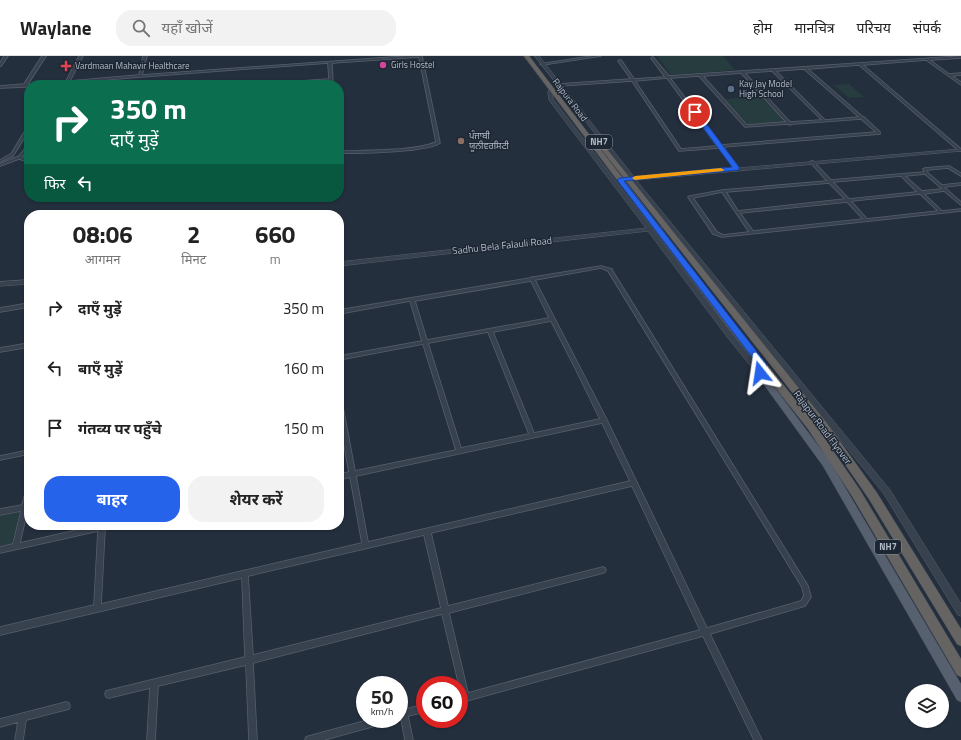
<!DOCTYPE html>
<html lang="hi">
<meta charset="utf-8">
<style>
:root{--surface:#fff;--page:#f2f2f2;--text:#222;--muted:#767676;--line:#e0e0e0;--accent:#2563eb}
body{margin:0;font-family:"Titillium Web","Noto Sans Devanagari","Noto Sans Gurmukhi",sans-serif;background:var(--page);color:var(--text);height:100vh;display:flex;flex-direction:column;font-size:15px;white-space:nowrap}
*{box-sizing:border-box;margin:0}
p{font-size:13px;color:var(--muted)}
.icon{flex:none;width:22px;height:22px;fill:none;stroke:currentColor;stroke-width:2;stroke-linecap:round;stroke-linejoin:round}
.map{position:relative;flex:1;overflow:hidden}
.panel{position:absolute;left:24px;top:154px;width:320px;height:320px;display:flex;flex-direction:column;background:var(--surface);border-radius:16px;box-shadow:0 1px 3px #0004}
.panel>*{flex:none}
.top-card{position:absolute;left:24px;top:24px;width:320px;height:122px;border-radius:16px;box-shadow:0 1px 3px #0004;background:#0b6e4f;color:#fff;overflow:hidden}
.controls{position:absolute;left:905px;top:628px;display:grid;gap:8px}
.controls a{display:grid;place-items:center;width:44px;height:44px;border-radius:50%;background:var(--surface);box-shadow:0 1px 3px #0004;font-size:20px}
.speed{position:absolute;left:356px;top:620px;display:flex;gap:8px;font-size:20px;font-weight:700;text-align:center}
.speed>*{display:grid;place-content:center;width:52px;height:52px;border-radius:50%;background:var(--surface);box-shadow:0 1px 3px #0004;line-height:1}
.speed small{font-size:10px;font-weight:400}
.speed .limit{border:6px solid #d22;background:#fff;color:#111}
.pin{position:absolute;display:grid;place-items:center;width:34px;height:34px;color:#fff;margin:-17px;border:2px solid #fff;border-radius:50%;box-shadow:0 1px 4px #0007}
.me{position:absolute;width:44px;margin:-22px;rotate:345deg;stroke-linejoin:round;filter:drop-shadow(0 0 3px #0008)}
.turn{display:flex;align-items:center;gap:14px;height:84px;padding:0 20px;font-size:18px}
.turn .icon{width:52px;height:52px;stroke-width:2.5}
.turn b{display:block;font-size:28px;line-height:34px}
.then{display:flex;align-items:center;height:38px;padding:0 20px;background:#0003;gap:8px;font-size:15px}
.eta{display:flex;justify-content:space-evenly;align-items:center;height:68px;text-align:center}
.eta b{font-size:24px;font-weight:700;line-height:28px}
.cta{display:flex;gap:8px;margin-top:auto;padding:8px 20px}
.cta a{flex:1;height:46px;border-radius:16px;background:var(--accent);color:#fff;font-size:16px;font-weight:700;line-height:46px;text-align:center}
.cta a+a{background:var(--page);color:var(--text)}
ul{padding:0;list-style:none}
li{display:flex;align-items:center;gap:12px;height:60px;padding:0 20px}
li div{flex:1}
li b{display:block;font-size:15px}
li em{font-style:normal}
header{display:flex;align-items:center;gap:24px;box-sizing:border-box;height:56px;padding:0 20px;background:var(--surface);border-bottom:1px solid var(--line)}
header strong{font-size:19px}
nav{display:flex;gap:22px;margin-inline-start:auto;font-size:14px}
.search{width:280px;height:36px;background:var(--page);display:flex;align-items:center;gap:10px;box-sizing:border-box;padding:0 14px;border-radius:16px;color:var(--muted);font-size:15px}
.map>svg:first-child{display:block}
.green{fill:#263c3f}
.lines{fill:none;stroke-linecap:round;stroke-linejoin:round}
.minor-casing{stroke:#565f6c;stroke-width:1.5}
.tertiary-casing{stroke:#565f6c;stroke-width:1}
.primary-casing{stroke:#414a57;stroke-width:1}
.trunk-casing{stroke:#434c59;stroke-width:1}
.minor{fill:#38414e;fill-rule:evenodd}
.tertiary{fill:#38414e;fill-rule:evenodd}
.primary{fill:#56606e;fill-rule:evenodd}
.trunk{fill:#656462;fill-rule:evenodd}
.route{fill:#2563eb;stroke:#184099}
.slow{fill:#f59e0b}
.hotel-dot{fill:#d1479c;stroke:#1d2633;stroke-width:1.5}
.health-dot{fill:#e0444e;stroke:#1d2633;stroke-width:1.5}
.service-dot{fill:#5c6f8a;stroke:#1d2633;stroke-width:1.5}
.education-dot{fill:#8d6e63;stroke:#1d2633;stroke-width:1.5}
.labels{text-anchor:middle;stroke-width:3;stroke-linejoin:round;paint-order:stroke}
.far-poi-label{font-size:9px;fill:#b4bcc9;stroke:#1d2633;text-anchor:start}
.far-street-label{font-size:9px;fill:#b4bcc9;stroke:#1d2633}
.shield{fill:#1d2633;stroke:#878f9c;stroke-width:1}
.shield-label{font-size:9px;font-weight:bold;fill:#b4bcc9}
.street-label{font-size:10px;fill:#b4bcc9;stroke:#1d2633}
</style>
<header>
<strong>Waylane</strong>
<div class="search"><svg class="icon" aria-label="search" viewBox="0 0 24 24"><circle cx="10" cy="10" r="6"/><path d="M15 15l6 6"/></svg>यहाँ खोजें</div>
<nav><a>होम</a><a>मानचित्र</a><a>परिचय</a><a>संपर्क</a></nav>
</header>
<div class="map">
<svg width="961" height="684" viewBox="0 0 961 684">
<rect width="100%" height="100%" fill="#242f3e"/>
<!-- green -->
<path class="green" d="M657 0H723L735 14 671 19Z
M849 28 864 41 849 42 834 29Z
M761 41 785 66 749 69 725 43Z
M20 456 12 488 0 490V460Z"/>
<g class="lines">
<defs>
<path id="minor" d="M4 0H8L1 10H0V7Z
M42 0H46L28 28 31 29 25 31 0 32V30L24 28Z
M79 0H83L70 25 139 19 143 0H147L142 19 407 0H422L440 87C432 92 422 92 413 94 389 96 364 98 339 97V95C359 95 379 94 399 93 411 92 424 91 436 86L419 1 332 7 333 29H329V25L271 29H255L257 28 329 23 328 7 140 21 69 27 68 29H64L65 27 32 29 34 28 66 25Z
M592 0H601L542 9 540 8Z
M961 0V2L930 4 949 18 961 17V19L952 20 961 26V29L926 4 863 9 961 93V95H959L859 9 808 13 863 61H864L880 76V78L723 91 739 113 737 114H736L719 92 679 95 632 25 559 30 557 29 559 28 631 23 618 5 620 4H621L634 23 665 21 651 2 653 1 669 20ZM804 13 859 61 825 64 776 15ZM772 15 822 64 790 66 745 17ZM741 17 786 66 747 69 703 20ZM699 20 745 71 788 68 790 69 792 68 861 63 876 76 721 89 670 22ZM667 22 717 90 681 93 635 25Z
M28 70H29V74L13 100 0 106V104L11 98Z
M28 89H29V92L22 101 29 104V106L19 103 0 110V108L19 100Z
M811 105H813L831 124 924 116 923 113 925 112 949 110 961 117V120L948 112 927 114 928 117 942 129 961 127V129L944 131 961 146V149L944 135 924 138 942 155 961 153V155L722 181 713 178 688 141 690 140 723 134 827 125 811 107ZM925 118 942 133 922 135 905 120ZM901 120 917 136 849 143 833 126ZM829 127 845 143 738 155 726 136ZM722 136 749 176 723 179 717 176 693 142ZM920 138 938 155 867 163 851 145ZM847 146 863 163 753 175 740 157Z
M601 210 612 213V214L808 530 811 541 805 550 710 578 762 684H754L703 580 459 647V639H461L459 629 442 558 253 607 257 684H249L246 609 158 630 155 684H147L150 632 109 642 106 641 105 638 106 635 245 601 242 522 0 579V571L94 549 98 475 0 497V491L13 488 21 455 0 459V453L22 449 26 434 27 432 29 431V447L20 487 99 469H115L114 471 105 473 101 548 362 487 350 421 339 424V418L349 416 339 361V344H341L342 346 355 415 456 394 423 288 339 304V300L422 285 410 245 339 258V254L530 222 532 221H534ZM601 212 608 215 802 531 804 540 801 545 707 572 607 364 535 224ZM531 225 549 262 427 284 415 245ZM551 265 575 312 600 363 534 377 493 276ZM488 276 529 378 461 392 428 287ZM602 367 630 425 368 486 356 420ZM632 430 700 574 468 637 449 557 603 517 605 516 606 514 605 512 603 511 448 550 431 477ZM424 479 441 552 253 599 248 520Z
M29 247V251L0 256V252Z
M29 287V291L0 296V292Z
M29 394V398L0 404V400Z
M66 646 69 647 70 650 69 653 26 664 23 684H15L18 666 0 671V663Z
M425 648V656L408 660 413 684H405L401 662 399 663V655Z
M372 663H390L389 666 386 667 324 684H305L306 681 309 680Z"/>
<path id="tertiary" d="M535 0H539L634 121 961 93V95L636 124 890 434 961 548V560L958 559 884 438 631 124 618 125V123L629 122Z
M550 33 553 34 552 37 553 43 651 171 668 170V172L653 174 732 278 762 315 763 317 762 319H758L728 282 648 175 339 210V206L646 172 549 44 548 37Z
M29 224V228L0 230V226Z"/>
<path id="primary" d="M762 305 766 308 764 317 766 320 829 404 961 628V646L957 644 823 410 757 319 756 317 758 308Z"/>
<path id="trunk" d="M524 0H529L733 266 814 367 860 434 961 603V621L957 619 852 440 808 373 727 270Z
M598 87H602L826 366 877 437 961 573V590L957 588 869 443 820 372 598 89Z"/>
</defs>
<!-- minor casing -->
<use href="#minor" class="minor-casing"/>
<!-- tertiary casing -->
<use href="#tertiary" class="tertiary-casing"/>
<!-- primary casing -->
<use href="#primary" class="primary-casing"/>
<!-- trunk casing -->
<use href="#trunk" class="trunk-casing"/>
<!-- minor -->
<use href="#minor" class="minor"/>
<!-- tertiary -->
<use href="#tertiary" class="tertiary"/>
<!-- primary -->
<use href="#primary" class="primary"/>
<!-- trunk -->
<use href="#trunk" class="trunk"/>
</g>
<!-- route -->
<path class="route" d="M693 55H697L739 111V114L624 125 765 306 767 308 765 317 760 321 756 317 758 309 617 124 620 122 732 111 693 58Z"/>
<!-- slow -->
<path class="slow" d="M721 112 724 114 723 115 635 124 632 122 635 120Z"/>
<!-- markers -->
<circle class="hotel-dot" cx="383" cy="9" r="4"/>
<path class="health-dot" d="M64 4h4v4h4v4h-4v4h-4v-4h-4v-4h4z"/>
<circle class="service-dot" cx="731" cy="33" r="4"/>
<circle class="education-dot" cx="461" cy="85" r="4"/>
<g class="labels">
<!-- far-poi labels -->
<g class="far-poi-label">
<text x="391" y="12">Girls Hostel</text>
<text x="75" y="13">Vardmaan Mahavir Healthcare</text>
<text x="739" y="31">Kay Jay Model<tspan x="739" dy="10">High School</tspan></text>
<text x="469" y="83">ਪੰਜਾਬੀ<tspan x="469" dy="10">ਯੂਨੀਵਰਸਿਟੀ</tspan></text>
</g>
<!-- far-street labels -->
<g class="far-street-label">
<text transform="translate(570 44) rotate(53)" y="3">Rajpura Road</text>
</g>
<!-- shield labels -->
<g class="shield">
<rect x="586" y="79" width="26" height="14" rx="3"/>
<rect x="875" y="484" width="26" height="14" rx="3"/>
</g>
<g class="shield-label">
<text x="599" y="89">NH7</text>
<text x="888" y="494">NH7</text>
</g>
<!-- street labels -->
<g class="street-label">
<text transform="translate(502 189) rotate(-6)" y="4">Sadhu Bela Falauli Road</text>
<text transform="translate(823 371) rotate(53)" y="4">Rajapur Road Flyover</text>
</g>
</g>
</svg>
<div class="controls">
<a><svg class="icon" aria-label="layers" viewBox="0 0 24 24"><path d="M12 4l9 5-9 5-9-5zM3 14l9 5 9-5"/></svg></a>
</div>
<div class="speed"><div>50<small>km/h</small></div><div class="limit">60</div></div>
<div class="pin" style="left:695px;top:56px;background:#d93025"><svg class="icon" aria-label="arrive" viewBox="0 0 24 24"><path d="M6 21V4h12l-3 4 3 4H6"/></svg></div>
<svg class="me" style="left:760px;top:317px" viewBox="-20 -20 40 40"><path d="M0-17L14 15 0 8-14 15z" fill="#2563eb" stroke="#fff" stroke-width="4"/></svg>
<div class="top-card">
<div class="turn"><svg class="icon" aria-label="right" viewBox="0 0 24 24"><path d="M7 20v-9h11M14 6l5 5-5 5"/></svg><div><b>350 m</b>दाएँ मुड़ें</div></div>
<div class="then">फिर<svg class="icon" aria-label="left" viewBox="0 0 24 24"><path d="M17 20v-9H6M10 6l-5 5 5 5"/></svg></div>
</div>
<section class="panel">
<div class="eta">
<div><b>08:06</b><p>आगमन</p></div>
<div><b>2</b><p>मिनट</p></div>
<div><b>660</b><p>m</p></div>
</div>
<ul>
<li><svg class="icon" aria-label="right" viewBox="0 0 24 24"><path d="M7 20v-9h11M14 6l5 5-5 5"/></svg><div><b>दाएँ मुड़ें</b></div><em>350 m</em></li>
<li><svg class="icon" aria-label="left" viewBox="0 0 24 24"><path d="M17 20v-9H6M10 6l-5 5 5 5"/></svg><div><b>बाएँ मुड़ें</b></div><em>160 m</em></li>
<li><svg class="icon" aria-label="arrive" viewBox="0 0 24 24"><path d="M6 21V4h12l-3 4 3 4H6"/></svg><div><b>गंतव्य पर पहुँचे</b></div><em>150 m</em></li>
</ul>
<div class="cta"><a>बाहर</a><a>शेयर करें</a></div>
</section>
</div>
